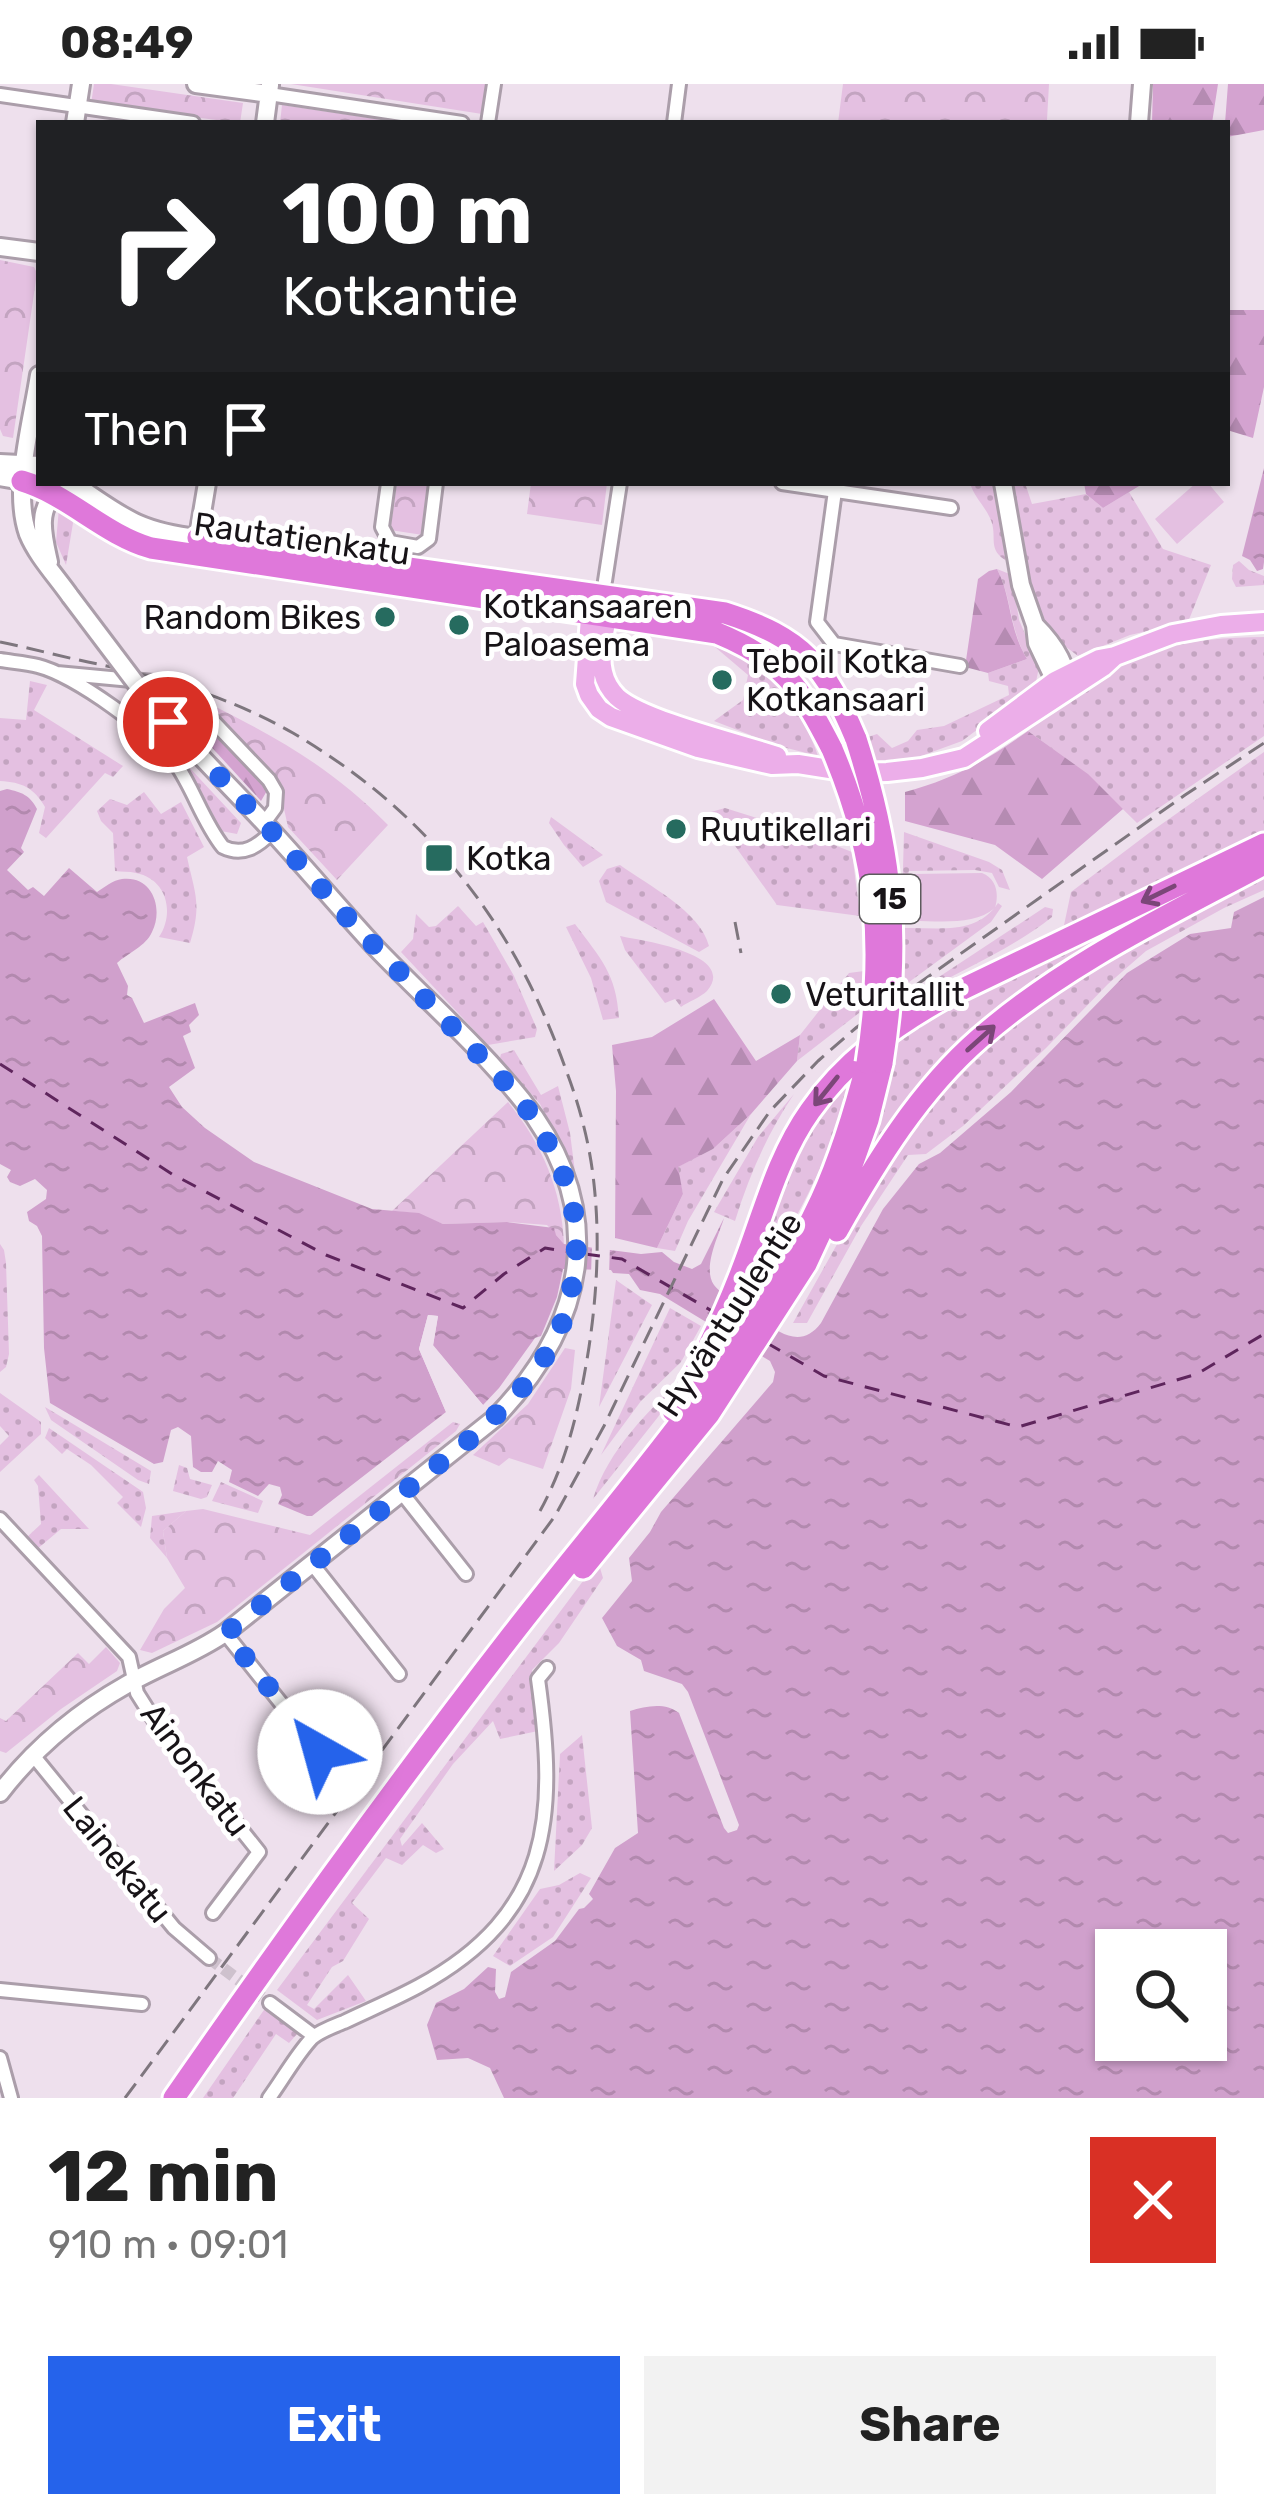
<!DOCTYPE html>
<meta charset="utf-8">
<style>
:root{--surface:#fff;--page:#f2f2f2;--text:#222;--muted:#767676;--accent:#2563eb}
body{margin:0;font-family:Rubik,sans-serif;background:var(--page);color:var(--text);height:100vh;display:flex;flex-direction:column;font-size:45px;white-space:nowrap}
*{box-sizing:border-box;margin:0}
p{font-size:39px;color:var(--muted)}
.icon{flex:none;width:66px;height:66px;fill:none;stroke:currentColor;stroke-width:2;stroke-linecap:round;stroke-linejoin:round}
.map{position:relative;height:2014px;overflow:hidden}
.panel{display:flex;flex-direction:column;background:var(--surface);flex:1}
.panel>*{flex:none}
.banner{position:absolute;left:36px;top:36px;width:1194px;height:366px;border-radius:0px;box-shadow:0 3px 9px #0004;background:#202124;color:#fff;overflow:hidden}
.controls{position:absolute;left:1095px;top:1845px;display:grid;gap:24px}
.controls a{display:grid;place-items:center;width:132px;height:132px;border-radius:0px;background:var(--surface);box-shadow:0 3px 9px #0004;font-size:60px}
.pin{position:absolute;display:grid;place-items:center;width:102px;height:102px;color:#fff;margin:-51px;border:6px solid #fff;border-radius:50%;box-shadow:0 3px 12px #0007}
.me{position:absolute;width:132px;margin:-66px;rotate:322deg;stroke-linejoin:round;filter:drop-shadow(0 0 9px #0008)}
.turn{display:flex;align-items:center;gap:42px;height:252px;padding:0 48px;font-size:54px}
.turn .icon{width:156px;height:156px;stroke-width:2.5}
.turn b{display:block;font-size:84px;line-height:102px}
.then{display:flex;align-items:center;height:114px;padding:0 48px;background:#0003;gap:24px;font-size:45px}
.round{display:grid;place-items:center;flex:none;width:126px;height:126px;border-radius:0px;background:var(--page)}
.headline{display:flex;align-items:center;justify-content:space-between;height:204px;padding:0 48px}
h1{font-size:72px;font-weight:700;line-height:90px}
.primary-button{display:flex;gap:24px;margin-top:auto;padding:24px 48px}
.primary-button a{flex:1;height:138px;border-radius:0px;background:var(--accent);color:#fff;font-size:48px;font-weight:700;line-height:138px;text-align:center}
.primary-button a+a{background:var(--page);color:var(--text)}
.status{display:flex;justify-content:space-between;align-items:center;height:84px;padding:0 60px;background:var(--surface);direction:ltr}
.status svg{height:33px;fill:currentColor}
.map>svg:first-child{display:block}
.grass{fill:url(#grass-dots)}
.forest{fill:url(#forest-firs)}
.park{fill:url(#park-crowns)}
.pitch{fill:#e4c0e1}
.water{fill:url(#water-ripples);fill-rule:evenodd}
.pier{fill:#eee0ed}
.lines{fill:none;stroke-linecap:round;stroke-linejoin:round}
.ferry{stroke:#5e255c;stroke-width:3;stroke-dasharray:15 12;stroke-linecap:butt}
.street-tunnel{stroke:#cec1cd;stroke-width:12;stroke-dasharray:12 6;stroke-linecap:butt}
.street-casing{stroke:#ab9eaa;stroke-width:18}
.secondary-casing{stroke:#ab9eaa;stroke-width:22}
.primary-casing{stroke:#fff;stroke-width:24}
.highway-casing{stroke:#fff;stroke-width:27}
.street{stroke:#fff;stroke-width:12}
.secondary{stroke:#fff;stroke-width:16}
.primary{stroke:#ecaee9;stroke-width:18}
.highway{stroke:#df78da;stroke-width:21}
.rail{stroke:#7e767e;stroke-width:3;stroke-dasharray:18 9;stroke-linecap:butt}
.secondary-bridge-casing{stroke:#ab9eaa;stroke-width:22;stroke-linecap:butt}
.highway-bridge-casing{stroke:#fff;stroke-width:27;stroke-linecap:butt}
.secondary-bridge{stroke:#fff;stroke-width:16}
.highway-bridge{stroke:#df78da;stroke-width:21}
.oneway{stroke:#7b4678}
.route{stroke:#2563eb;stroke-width:21;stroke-dasharray:0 37.8}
.poi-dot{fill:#266b5f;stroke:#fff;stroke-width:4.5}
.labels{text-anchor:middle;stroke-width:10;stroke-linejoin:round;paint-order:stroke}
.shield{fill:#fff;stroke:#5d5a5d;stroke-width:3}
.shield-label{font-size:30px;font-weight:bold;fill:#171317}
.street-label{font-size:33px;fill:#171317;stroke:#fff}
.poi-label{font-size:33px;fill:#171317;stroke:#fff;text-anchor:start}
</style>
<div class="status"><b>08:49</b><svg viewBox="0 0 49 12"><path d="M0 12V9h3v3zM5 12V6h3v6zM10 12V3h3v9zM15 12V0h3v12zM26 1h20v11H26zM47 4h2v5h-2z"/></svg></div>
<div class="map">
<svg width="1264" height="2014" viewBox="0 0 1264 2014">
<defs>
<pattern id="grass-dots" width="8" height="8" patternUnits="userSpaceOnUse" patternTransform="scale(3)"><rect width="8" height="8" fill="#e4c0e1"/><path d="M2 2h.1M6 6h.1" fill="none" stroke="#c3a4c0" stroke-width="1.8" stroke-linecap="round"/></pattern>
<pattern id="forest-firs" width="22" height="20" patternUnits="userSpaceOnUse" patternTransform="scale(3)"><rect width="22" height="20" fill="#d4a3d0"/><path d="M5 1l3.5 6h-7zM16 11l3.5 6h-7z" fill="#b58bb2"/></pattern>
<pattern id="park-crowns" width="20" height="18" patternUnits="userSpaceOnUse" patternTransform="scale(3)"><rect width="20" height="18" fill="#e4c0e1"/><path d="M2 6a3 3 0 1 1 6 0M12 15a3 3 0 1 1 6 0" fill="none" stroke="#c3a4c0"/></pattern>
<pattern id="water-ripples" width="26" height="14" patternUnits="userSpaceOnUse" patternTransform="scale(3)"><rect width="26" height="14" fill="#d0a0cc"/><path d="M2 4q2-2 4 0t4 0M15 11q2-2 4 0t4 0" fill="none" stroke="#b289ae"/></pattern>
</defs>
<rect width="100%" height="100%" fill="#eee0ed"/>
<!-- grass -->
<path class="grass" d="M970 399H994L1009 478C985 466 999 453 990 434 984 421 974 413 970 399Z
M1011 399H1025L1032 420 1086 410 1103 424 1129 408 1163 465 1211 481 1188 538 1130 551 1078 572 1049 550 1034 518Z
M59 424 71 431 73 439 66 481 56 458Z
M1239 477 1249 486 1264 492V501L1236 503 1232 495 1233 481Z
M997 485 1012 491 1019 536 1039 583 1036 598 1025 610 962 657 902 679 876 680 865 654 877 650 892 664 908 657 917 646 944 642 1009 611 1008 602 989 597 988 589 1027 575C1009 544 1012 513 997 485Z
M1264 553V652L1137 739 1086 689 1028 647C1060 615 1110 581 1153 567 1187 556 1229 553 1264 553Z
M715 563C764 567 804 629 818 672L779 662 714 637 743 616 748 591Z
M30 597 47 601 34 626 123 682 113 693 105 689 46 754 39 749 45 723C34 704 22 698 0 697V634L26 636Z
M1264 668V749L1063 846 1071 808 1149 749Z
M186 680 241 739 237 750 221 747Z
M144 708 161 730 181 718 204 763 187 773C195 810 202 820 190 859L159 853C175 829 167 795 136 789 129 787 122 788 115 787L113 749 101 737 97 727 110 715 127 721Z
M725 724 801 748 852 768 860 832 777 821 711 728Z
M551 733 603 771 583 783 564 761 549 739Z
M904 748 989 778 1002 786 1010 806 999 803 992 789 975 786 909 787 902 821Z
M1264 767 1094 860 1051 888 856 1097 896 949Z
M620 781C649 802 700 827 709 862L699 868 606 818 599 797 607 785Z
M1264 788V806L1224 824 1146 867 1108 900 1046 964 963 1042 926 1070 908 1071 861 1142 807 1239H793L859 1121 898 1059 965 977 1086 883Z
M998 819 1002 822 991 838 905 901 903 844C939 843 976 852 998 819Z
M458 822 476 842 483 838 514 892 537 945 535 953 488 961 401 868 413 855 416 830 429 843 436 842Z
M1045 823 1053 825 1052 833C1007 869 953 888 905 920L904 916Z
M575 840C601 875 616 889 619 934L603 936 591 894 566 843Z
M620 852C638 856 739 869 707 907 701 913 688 918 681 923L675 915 665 919 625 866Z
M864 887 859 929 797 977 800 951 849 889Z
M514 966 541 1011 558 1002 570 1049 575 1088 540 1020 500 974 501 970Z
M842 1001 849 1009C829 1078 791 1145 753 1206L746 1201 799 1068Z
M794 1010C767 1050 749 1092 735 1137L714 1128 758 1053Z
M751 1030 688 1137 675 1167 657 1164 683 1110 677 1083 713 1065Z
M0 1160 4 1166 6 1179 9 1270 6 1283 0 1288Z
M616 1196 652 1221 599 1323Z
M670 1224 701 1242 681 1278 641 1317 601 1371Z
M685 1292 658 1333 593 1415C608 1366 649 1326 685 1292Z
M0 1309 41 1338V1350L0 1388V1361L9 1352 0 1342Z
M45 1323 151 1387 149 1400 138 1396 51 1336Z
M49 1344 143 1408 146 1424 141 1443 117 1419 123 1413 91 1381 67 1365 62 1370 45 1354Z
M179 1381 187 1384 190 1395 212 1401 207 1413 201 1415 173 1407Z
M39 1391 89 1445H61L36 1466 26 1454 41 1440 38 1402 34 1396Z
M221 1398 263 1417 258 1429 212 1417Z
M186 1427 163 1447 167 1474 150 1454 152 1432Z
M598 1477 603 1494 559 1559 532 1586 538 1647 500 1655 493 1637 453 1680 400 1755 402 1762 422 1739 444 1765 436 1769 423 1761 402 1781 386 1774 352 1819 369 1835 343 1877 332 1883 307 1921 314 1925 348 1891 366 1917 317 1936 277 1906Z
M582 1651 592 1744 582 1761 554 1787 560 1670Z
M580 1789 591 1794 553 1853 510 1882 493 1872 540 1805 559 1801Z
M266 1923 298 1949 289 1959 276 1950 233 2014H203Z"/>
<!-- forest -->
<path class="forest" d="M1153 0H1218L1212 39H1152Z
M1228 0H1264V46L1227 53V39H1225Z
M1227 226H1264V303L1253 354 1227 346Z
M1084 399H1144L1103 424 1086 410Z
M997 485C1012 513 1008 544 1027 575L988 589 965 583 978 495 989 487Z
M178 617 202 634 268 705 261 717 172 620Z
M1028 647 1088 690 1123 725 1042 795 995 761 905 737V708C954 695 987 676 1028 647Z
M714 915 756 977 800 951 797 977 751 1030 713 1065 678 1083 683 1110 657 1164 615 1154 616 1007 612 961 652 953Z"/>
<!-- park -->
<path class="park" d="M94 0H111L243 19 240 39 91 20Z
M291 0H486L482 30Z
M843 0H1049L1047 36 1045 39H838Z
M282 21 404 39H280Z
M0 176 34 183 37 189 13 354 3 352 0 345Z
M397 399H431L423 451 390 446Z
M531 399H607L602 441 527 430Z
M209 624H218C285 658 335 687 388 741L337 796 288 743 281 711 272 696Z
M508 1018C542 1060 562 1106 564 1160L547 1141 507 1138 443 1140 414 1129 392 1127Z
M565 1264 575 1266 571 1305 543 1385 509 1374 499 1382 473 1371 528 1320Z
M453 1338 460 1340 456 1347 217 1538 152 1569 140 1566 164 1525 185 1504 167 1474 163 1447 186 1427 203 1425 310 1451Z
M106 1563 120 1579 117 1587 61 1625 6 1669 0 1667V1634L6 1637 78 1569 89 1580Z"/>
<!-- pitch -->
<path class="pitch" d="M1196 399H1208L1224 418 1177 460 1155 435Z
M982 789C997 795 999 810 995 824 973 843 934 836 906 837L912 790Z"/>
<!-- water -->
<path class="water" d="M1264 384V478L1263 485 1257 487 1250 476 1242 472Z
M7 705C21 708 30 711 37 725L21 764 24 768 7 786 28 806 33 803 44 812 69 784 97 808C105 803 113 796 122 795 152 791 164 824 152 848 146 862 128 869 117 879L128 902 127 911 132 914 144 939 195 919 199 931 189 941 191 948 183 952 195 984 169 1003 182 1023 205 1044 254 1078 372 1125 419 1129 443 1140 507 1138 554 1144 556 1151 564 1160 641 1170 662 1168 674 1178 692 1185 701 1180 724 1134C719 1151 702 1184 714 1201 719 1208 730 1213 738 1218L735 1222 739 1227 745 1223C769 1240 797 1271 821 1239L883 1125 919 1080 940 1069 1011 1008 1127 889 1190 850 1231 844 1234 828 1264 813V2014H504L490 1984 468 1974 437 1976 427 1941 436 1919 464 1905 488 1883 496 1885 495 1908 499 1915 505 1913 511 1888 555 1857 579 1825 584 1824 593 1815 589 1810 615 1764 638 1749 630 1627C646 1622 665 1618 679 1629L724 1744 728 1749 737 1746 739 1741 688 1608 682 1600 644 1587 641 1576 617 1562 602 1534 632 1497 629 1474 650 1448 661 1428 773 1298 775 1288 770 1277 660 1210 640 1206 629 1190 613 1189 611 1186 563 1185 557 1213 541 1252 535 1254 499 1304 483 1321 433 1261 438 1232 428 1231 419 1265 446 1328 312 1432H307L278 1420 282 1411 280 1403 269 1400 258 1412 229 1398 232 1386 218 1377 212 1388H201L193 1383 191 1352 178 1343 171 1346 163 1378 154 1380 50 1319 44 1264 42 1152 37 1142 29 1137 27 1128 46 1115 47 1106 35 1095 20 1102 10 1098 7 1093 11 1086 0 1080V707ZM1116 1866H1206V1956H1116Z"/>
<!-- pier -->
<path class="pier" d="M592 1159 610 1160 609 1192 591 1191Z
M428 1231 438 1232 433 1262 483 1321 476 1322 428 1265 427 1260 426 1264 452 1327 446 1328 419 1265Z"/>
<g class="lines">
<!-- ferry -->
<path class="ferry" d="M0 980 172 1090 326 1171 463 1224 504 1190 545 1164 570 1168
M585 1170 622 1175 712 1227
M767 1259 824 1292 1018 1343 1197 1290 1264 1250"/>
<!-- street-tunnel -->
<path class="street-tunnel" d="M209 1874 270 1919"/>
<defs>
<path id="street" d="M269 10 462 39
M0 11 193 39
M488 39 494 0
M674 39 679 0
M388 399 382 443 390 458 418 463 429 455 436 399
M782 399 951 424
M835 407 817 538 834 560 960 582
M605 497 620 399
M0 576C12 578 26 579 38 582 74 591 155 649 176 680 194 706 203 738 223 763 243 773 258 762 272 748
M57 589 153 598 179 609 209 633 269 696 276 708 275 724 264 739
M402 1409 466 1490
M0 1435 129 1573 137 1609 156 1639 259 1768 213 1829
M313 1481 399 1590
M225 1549 320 1668
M32 1670 174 1844 209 1874
M0 1906 142 1920
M270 1919 314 1952
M0 1974 11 2014
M269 2014C283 1995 296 1971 312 1954 320 1947 334 1942 344 1938 369 1926 395 1915 419 1902 553 1829 557 1731 538 1595L547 1584"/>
<path id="secondary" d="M196 0 269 10
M75 39 81 0
M265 39 270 1
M1139 39 1142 0
M0 163 39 168
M39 291C32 338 12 405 28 450 37 472 56 492 70 512
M0 379 39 381
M0 393 22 397
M73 399C122 432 137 447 198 454
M1003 399 1021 501 1035 541 1037 559 1055 597 1068 605C1068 581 1052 558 1035 541
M196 465 207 399
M49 478C44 455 35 424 57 410
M0 1709C34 1665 78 1628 126 1601 159 1582 195 1570 225 1549L495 1334C588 1238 609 1126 522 1016 479 962 425 915 377 865 340 825 305 783 268 743 227 699 183 656 144 610"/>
<path id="primary" d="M591 521 585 600 589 611 599 625 611 633 698 664 772 681 798 680 855 689 887 688 922 684 964 674 1103 583 1115 572
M609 522C606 543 598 568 603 588 605 597 610 606 617 613 642 636 740 660 777 672
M988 647 1055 597 1099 575 1115 572 1173 550 1221 541 1264 538"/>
<path id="highway" d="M22 397C69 411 103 450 151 464L717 549C783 576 800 603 832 665
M198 454 725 529C803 554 825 581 856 655
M837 1147C876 1078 919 1007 980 954 1065 880 1165 833 1264 780
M673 1327C698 1285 720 1242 738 1196 761 1140 775 1076 810 1027 844 978 891 944 942 915L1264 760
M583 1484 709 1330 806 1180 852 1081 868 1036 882 979
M174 2014C283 1857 394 1703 511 1552 619 1412 745 1278 821 1116 841 1072 855 1026 867 979"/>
</defs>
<!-- street casing -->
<use href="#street" class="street-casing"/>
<!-- secondary casing -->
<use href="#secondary" class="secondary-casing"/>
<!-- primary casing -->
<use href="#primary" class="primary-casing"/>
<!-- highway casing -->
<use href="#highway" class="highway-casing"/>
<!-- street -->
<use href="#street" class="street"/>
<!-- secondary -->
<use href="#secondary" class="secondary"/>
<!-- primary -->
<use href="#primary" class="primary"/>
<!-- highway -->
<use href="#highway" class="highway"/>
<!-- rail -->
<path class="rail" d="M0 558C30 564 59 572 88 578 161 593 228 612 293 649 429 729 514 839 566 986 580 1023 590 1061 594 1100 600 1155 597 1209 589 1263 580 1320 568 1376 540 1427
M735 838 741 869
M125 2014 555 1432 604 1342 723 1095 770 1027 818 977 857 943 1185 711 1264 659"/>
<defs>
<path id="secondary-bridge" d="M70 512 144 610"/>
<path id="highway-bridge" d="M856 655C893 770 901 859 882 979
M832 665C878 774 885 863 867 979"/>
</defs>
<!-- secondary-bridge casing -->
<use href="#secondary-bridge" class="secondary-bridge-casing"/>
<!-- highway-bridge casing -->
<use href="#highway-bridge" class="highway-bridge-casing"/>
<!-- secondary-bridge -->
<use href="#secondary-bridge" class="secondary-bridge"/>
<!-- highway-bridge -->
<use href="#highway-bridge" class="highway-bridge"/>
</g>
<!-- one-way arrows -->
<defs><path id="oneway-shaft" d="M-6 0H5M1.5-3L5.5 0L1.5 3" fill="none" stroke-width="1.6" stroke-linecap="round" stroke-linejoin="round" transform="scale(3)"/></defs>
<g class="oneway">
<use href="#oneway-shaft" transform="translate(1158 810) rotate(154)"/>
<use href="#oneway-shaft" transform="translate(981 954) rotate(-42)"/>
<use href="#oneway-shaft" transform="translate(826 1007) rotate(129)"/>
</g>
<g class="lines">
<!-- route -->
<path class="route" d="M168 638 272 748 344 830 521 1015 557 1074 571 1112 577 1149 575 1191 561 1243 542 1278 515 1313 469 1356 226 1549 320 1668"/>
</g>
<!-- markers -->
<g class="poi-dot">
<circle cx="385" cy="533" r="12"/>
<circle cx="459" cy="541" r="12"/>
<circle cx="722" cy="596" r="12"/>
<circle cx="676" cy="745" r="12"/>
<rect x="424" y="759" width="30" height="30" rx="6"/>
<circle cx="781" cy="910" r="12"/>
</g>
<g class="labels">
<!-- shield labels -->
<rect class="shield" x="860" y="791" width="60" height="48" rx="9"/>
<g class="shield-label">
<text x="890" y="825">15</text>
</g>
<!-- street labels -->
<g class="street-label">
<text transform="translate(302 454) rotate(8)" y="12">Rautatienkatu</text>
<text transform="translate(729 1230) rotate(-57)" y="12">Hyväntuulentie</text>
<text transform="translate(196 1685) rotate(53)" y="12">Ainonkatu</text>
<text transform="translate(118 1775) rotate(51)" y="12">Lainekatu</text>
</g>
<!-- poi labels -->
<g class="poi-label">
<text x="483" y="534">Kotkansaaren<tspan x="483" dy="38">Paloasema</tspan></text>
<text x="361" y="545" text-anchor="end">Random Bikes</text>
<text x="746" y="589">Teboil Kotka<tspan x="746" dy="38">Kotkansaari</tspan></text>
<text x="700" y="757">Ruutikellari</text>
<text x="466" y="786">Kotka</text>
<text x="805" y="922">Veturitallit</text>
</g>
</g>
</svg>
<div class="controls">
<a><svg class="icon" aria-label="search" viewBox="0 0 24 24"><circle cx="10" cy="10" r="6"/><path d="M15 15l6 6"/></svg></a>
</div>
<div class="pin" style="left:168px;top:638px;background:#d93025"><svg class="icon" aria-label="arrive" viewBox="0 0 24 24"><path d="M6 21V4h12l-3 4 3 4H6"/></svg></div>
<svg class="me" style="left:320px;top:1668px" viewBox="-20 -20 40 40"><circle r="19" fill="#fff"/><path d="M0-13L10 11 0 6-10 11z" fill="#2563eb"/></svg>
<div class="banner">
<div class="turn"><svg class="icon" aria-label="right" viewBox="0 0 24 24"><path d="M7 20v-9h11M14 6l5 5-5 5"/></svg><div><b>100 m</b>Kotkantie</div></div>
<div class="then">Then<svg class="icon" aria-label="arrive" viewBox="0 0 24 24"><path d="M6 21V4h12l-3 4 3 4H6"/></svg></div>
</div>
</div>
<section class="panel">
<div class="headline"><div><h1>12 min</h1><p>910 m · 09:01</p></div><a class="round" style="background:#d93025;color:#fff"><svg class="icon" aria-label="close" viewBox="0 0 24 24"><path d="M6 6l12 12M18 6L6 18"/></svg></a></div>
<div class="primary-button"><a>Exit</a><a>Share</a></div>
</section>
